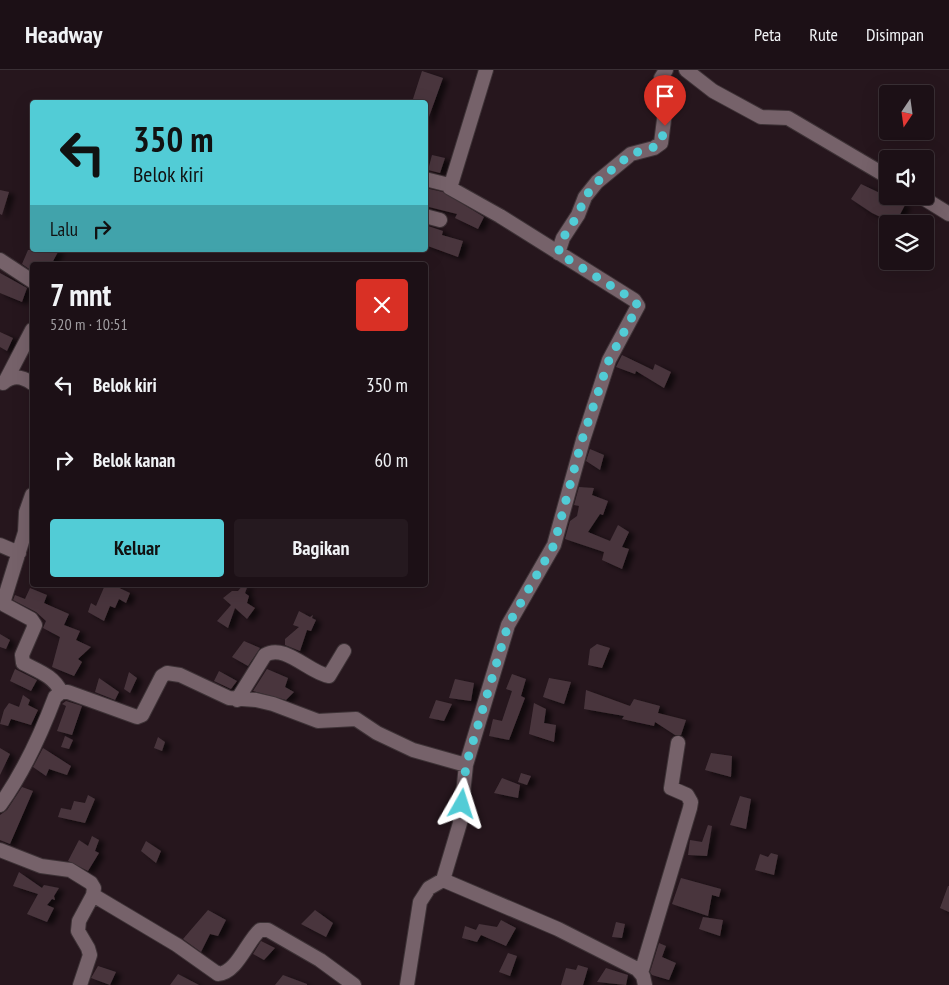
<!DOCTYPE html>
<html lang="id">
<meta charset="utf-8">
<style>
:root{--surface:#1c1016;--page:#25191f;--text:#f1f3f6;--muted:#a09da1;--line:#3a3035;--accent:#52ccd6}
body{margin:0;font-family:"PT Sans Narrow",sans-serif;background:var(--page);color:var(--text);height:100vh;display:flex;flex-direction:column;font-size:19px;white-space:nowrap}
*{box-sizing:border-box;margin:0}
p{font-size:16px;color:var(--muted)}
.icon{flex:none;width:28px;height:28px;fill:none;stroke:currentColor;stroke-width:2;stroke-linecap:round;stroke-linejoin:round}
.map{position:relative;flex:1;overflow:hidden}
.drawer{position:absolute;left:30px;top:192px;width:398px;height:325px;display:flex;flex-direction:column;background:var(--surface);border-radius:5px;box-shadow:0 5px 20px #0002,0 0 0 1px var(--line)}
.drawer>*{flex:none}
.guide{position:absolute;left:30px;top:30px;width:398px;height:152px;border-radius:5px;box-shadow:0 5px 20px #0002,0 0 0 1px var(--line);background:#52ccd6;color:#111;overflow:hidden}
.needle{width:32px;rotate:193deg}
.controls{position:absolute;left:879px;top:15px;display:grid;gap:10px}
.controls a{display:grid;place-items:center;width:55px;height:55px;border-radius:5px;background:var(--surface);box-shadow:0 5px 20px #0002,0 0 0 1px var(--line);font-size:25px}
.pin{position:absolute;display:grid;place-items:center;width:42px;height:42px;color:#fff;margin:-51px -21px;border-radius:50% 50% 50% 0;rotate:-45deg;box-shadow:0 0 5px #0007}
.pin .icon{rotate:45deg}
.me{position:absolute;width:55px;margin:-28px;rotate:6deg;stroke-linejoin:round;filter:drop-shadow(0 0 4px #0008)}
.turn{display:flex;align-items:center;gap:18px;height:105px;padding:0 20px;font-size:22px}
.turn .icon{width:65px;height:65px;stroke-width:2.5}
.turn b{display:block;font-size:35px;line-height:42px}
.then{display:flex;align-items:center;height:48px;padding:0 20px;background:#0003;gap:10px;font-size:19px}
.round{display:grid;place-items:center;flex:none;width:52px;height:52px;border-radius:5px;background:var(--page)}
.overview{display:flex;align-items:center;justify-content:space-between;height:85px;padding:0 20px}
h1{font-size:30px;font-weight:600;line-height:38px}
.button{display:flex;gap:10px;margin-top:auto;padding:10px 20px}
.button a{flex:1;height:58px;border-radius:5px;background:var(--accent);color:#111;font-size:20px;font-weight:600;line-height:58px;text-align:center}
.button a+a{background:var(--page);color:var(--text)}
ul{padding:0;list-style:none}
li{display:flex;align-items:center;gap:15px;height:75px;padding:0 20px}
li div{flex:1}
li b{display:block;font-size:19px}
li em{font-style:normal}
header{display:flex;align-items:center;gap:30px;box-sizing:border-box;height:70px;padding:0 25px;background:var(--surface);border-bottom:1px solid var(--line)}
header strong{font-size:24px}
nav{display:flex;gap:28px;margin-inline-start:auto;font-size:18px}
.map>svg:first-child{display:block}
.building{fill:#48363d;filter:url(#shadow)}
.lines{fill:none;stroke-linecap:round;stroke-linejoin:round}
.minor-casing{stroke:#3d3236;stroke-width:16}
.minor{stroke:#76626a;stroke-width:14}
.route{stroke:#52ccd6;stroke-width:9;stroke-dasharray:0 16.2}
</style>
<header>
<strong>Headway</strong>
<nav><a>Peta</a><a>Rute</a><a>Disimpan</a></nav>
</header>
<div class="map">
<svg width="949" height="915" viewBox="0 0 949 915">
<defs>
<filter id="shadow"><feDropShadow dx="5.5" dy="3" stdDeviation="2.5" flood-color="#0009"/></filter>
</defs>
<rect width="100%" height="100%" fill="#26161d"/>
<!-- building -->
<path class="building" d="M422 1 443 8 426 55 425 32H412Z
M432 85 445 88 440 103 428 100Z
M861 114 905 135 895 154 872 143 851 129Z
M425 118 443 122 484 147 478 159 455 148 457 144 425 136Z
M0 120 9 122 2 145 0 144Z
M425 155 443 161 442 165 463 171 458 187 425 175Z
M28 180H59L51 195H32V201L22 194Z
M0 203 27 218 22 232 0 223Z
M0 262 13 268 7 281 0 277Z
M622 285 653 300 655 294 671 302 664 318 636 301 635 304 616 297Z
M590 379 604 385 600 400 586 391Z
M579 417 594 418 592 425 608 431 603 445 600 444 588 462 610 471 618 455 629 462 622 477 629 479 622 499 602 490 604 482 565 469 570 451 577 446 579 436 574 435Z
M105 515H113L130 523 126 533 119 529 115 538 110 536 104 551 88 542 91 533 96 536Z
M243 515H248L245 523 249 526 247 533 255 538 247 549 235 538 228 558 217 551 231 535 223 528 232 521H238Z
M30 518 47 525 44 533 69 544 64 555 80 561 76 570 91 577 78 589 82 592 74 606 52 597 60 567 43 558 46 551 36 542 13 530 15 525 25 529Z
M299 541 310 547 313 545 312 548 316 550 311 561 307 560 300 581 285 575V569L299 557 293 555Z
M0 564 10 570 6 579 0 577Z
M244 571 260 578 248 596 232 587Z
M597 574 610 578 602 598 588 595 590 579Z
M15 599 37 610 31 621 10 611Z
M267 599 288 608 285 617 294 622 286 630 253 621Z
M219 601 237 611 231 619 214 611Z
M129 602 137 608 130 623 124 619Z
M512 604 526 609 521 626 525 628 509 670 489 666 493 649 502 651 512 621 506 619Z
M99 608 119 622 115 630 95 622Z
M549 608 571 612 564 634 543 627Z
M455 609 474 613 471 631 449 628Z
M586 620 630 636 634 629 660 636 658 643 686 650 681 665H675L655 652 654 656 622 649 624 646 584 639Z
M23 625 30 630 28 635 38 640 31 655 11 649 8 656 0 654 4 640 9 633 19 637Z
M436 630 452 634 444 651 429 648Z
M66 631 82 636 72 665 57 661 66 636 62 634Z
M534 633 546 639 544 653 556 655 554 672 529 664Z
M65 666 73 670 69 679 61 677Z
M158 667 165 672 162 681 154 678Z
M0 678 10 684 0 705Z
M43 678 71 696 67 705 49 699 46 706 33 697Z
M711 683 732 686 731 707 705 700Z
M521 703 531 706 527 715 518 712Z
M502 708 520 715 518 728 494 723Z
M22 717 33 721 10 774 0 770V745L7 740Z
M88 725 95 729 85 753 58 747 61 738 71 740 74 731 85 733Z
M740 726 751 729 746 759 730 755Z
M708 755 712 756 707 786 688 785 690 770 702 772Z
M92 766 99 770 95 781 99 783 88 801 68 791 79 770 88 776Z
M146 771 161 781 156 793 141 781Z
M771 783 778 785 774 805 755 800 760 784 768 787Z
M19 802 42 818 44 815 59 818 54 826 55 830 52 829 47 835 54 838 47 852 27 844 38 824 13 816Z
M681 808 721 819 719 827 712 825 708 846 672 834Z
M948 816H949V842L940 838Z
M208 840 226 850 218 866 210 864 201 882 183 869Z
M315 840 333 853 326 867 301 854Z
M703 847 723 850 720 866 699 859Z
M501 850 516 858 506 876 481 865 477 872 462 868 465 856 476 860 479 854 497 857Z
M616 852 625 854 622 868 612 867Z
M261 871 275 878 264 890 253 884Z
M659 873 666 876 662 887 676 893 669 910 652 905 650 902Z
M508 883 517 886 510 906 499 902Z
M578 895 588 898 583 915H561L566 898 576 900Z
M98 896 116 902 110 915 91 908Z
M606 898 628 905 626 915 597 912Z
M178 904 199 915H170Z
M283 905 307 914V915H275Z"/>
<g class="lines">
<defs>
<path id="minor" d="M486 0 450 118 500 146 634 230 638 236 609 290 583 370 554 475 508 555 466 695 460 753 443 810 558 859 637 899 643 906 645 915
M686 0 713 21 761 47 788 48 888 107
M425 109 449 115
M920 126 949 144
M425 146 440 150
M558 183 563 168 578 145 585 127 597 112 631 84 654 78 661 73 665 42 661 8 666 0
M0 190 32 211
M6 310 32 260
M3 313C13 305 21 306 32 313
M32 425 26 442 25 462 4 530 5 535 31 549 35 555 22 585 23 593C38 601 54 606 61 622
M0 475 19 483
M237 630 265 585C285 573 309 603 329 606L344 581
M0 735C23 703 41 664 55 627L61 622H68L137 647 142 645 162 606 167 603 180 605 229 628 256 630 273 634 318 651 356 649 377 663 413 680 466 695
M0 780 41 796 70 800 91 813 94 818 93 825 79 851 78 861 88 878 90 885 80 915
M93 825 177 875 218 904C237 903 247 871 260 860H268L320 890 354 915
M641 903 690 738 691 732 687 725 671 718 678 673
M407 915 420 832 429 818 443 810"/>
</defs>
<!-- minor casing -->
<use href="#minor" class="minor-casing"/>
<!-- minor -->
<use href="#minor" class="minor"/>
</g>
<g class="lines">
<!-- route -->
<path class="route" d="M462 734 466 695 508 555 554 475 582 370 609 290 638 236 634 230 558 183 563 168 578 145 585 127 597 112 631 84 657 76 661 72 665 56"/>
</g>
</svg>
<div class="controls">
<a><svg class="needle" viewBox="-14 -14 28 28"><path d="M0-13l5 13h-10z" fill="#e53935"/><path d="M0 13l5-13h-10z" fill="#a09da1"/></svg></a>
<a><svg class="icon" aria-label="sound" viewBox="0 0 24 24"><path d="M4 9h4l5-4v14l-5-4H4zM17 9q2 3 0 6"/></svg></a>
<a><svg class="icon" aria-label="layers" viewBox="0 0 24 24"><path d="M12 4l9 5-9 5-9-5zM3 14l9 5 9-5"/></svg></a>
</div>
<div class="pin" style="left:665px;top:56px;background:#d93025"><svg class="icon" aria-label="arrive" viewBox="0 0 24 24"><path d="M6 21V4h12l-3 4 3 4H6"/></svg></div>
<svg class="me" style="left:462px;top:734px" viewBox="-20 -20 40 40"><path d="M0-17L14 15 0 8-14 15z" fill="#52ccd6" stroke="#fff" stroke-width="4"/></svg>
<div class="guide">
<div class="turn"><svg class="icon" aria-label="left" viewBox="0 0 24 24"><path d="M17 20v-9H6M10 6l-5 5 5 5"/></svg><div><b>350 m</b>Belok kiri</div></div>
<div class="then">Lalu<svg class="icon" aria-label="right" viewBox="0 0 24 24"><path d="M7 20v-9h11M14 6l5 5-5 5"/></svg></div>
</div>
<section class="drawer">
<div class="overview"><div><h1>7 mnt</h1><p>520 m · 10:51</p></div><a class="round" style="background:#d93025;color:#fff"><svg class="icon" aria-label="close" viewBox="0 0 24 24"><path d="M6 6l12 12M18 6L6 18"/></svg></a></div>
<ul>
<li><svg class="icon" aria-label="left" viewBox="0 0 24 24"><path d="M17 20v-9H6M10 6l-5 5 5 5"/></svg><div><b>Belok kiri</b></div><em>350 m</em></li>
<li><svg class="icon" aria-label="right" viewBox="0 0 24 24"><path d="M7 20v-9h11M14 6l5 5-5 5"/></svg><div><b>Belok kanan</b></div><em>60 m</em></li>
</ul>
<div class="button"><a>Keluar</a><a>Bagikan</a></div>
</section>
</div>
